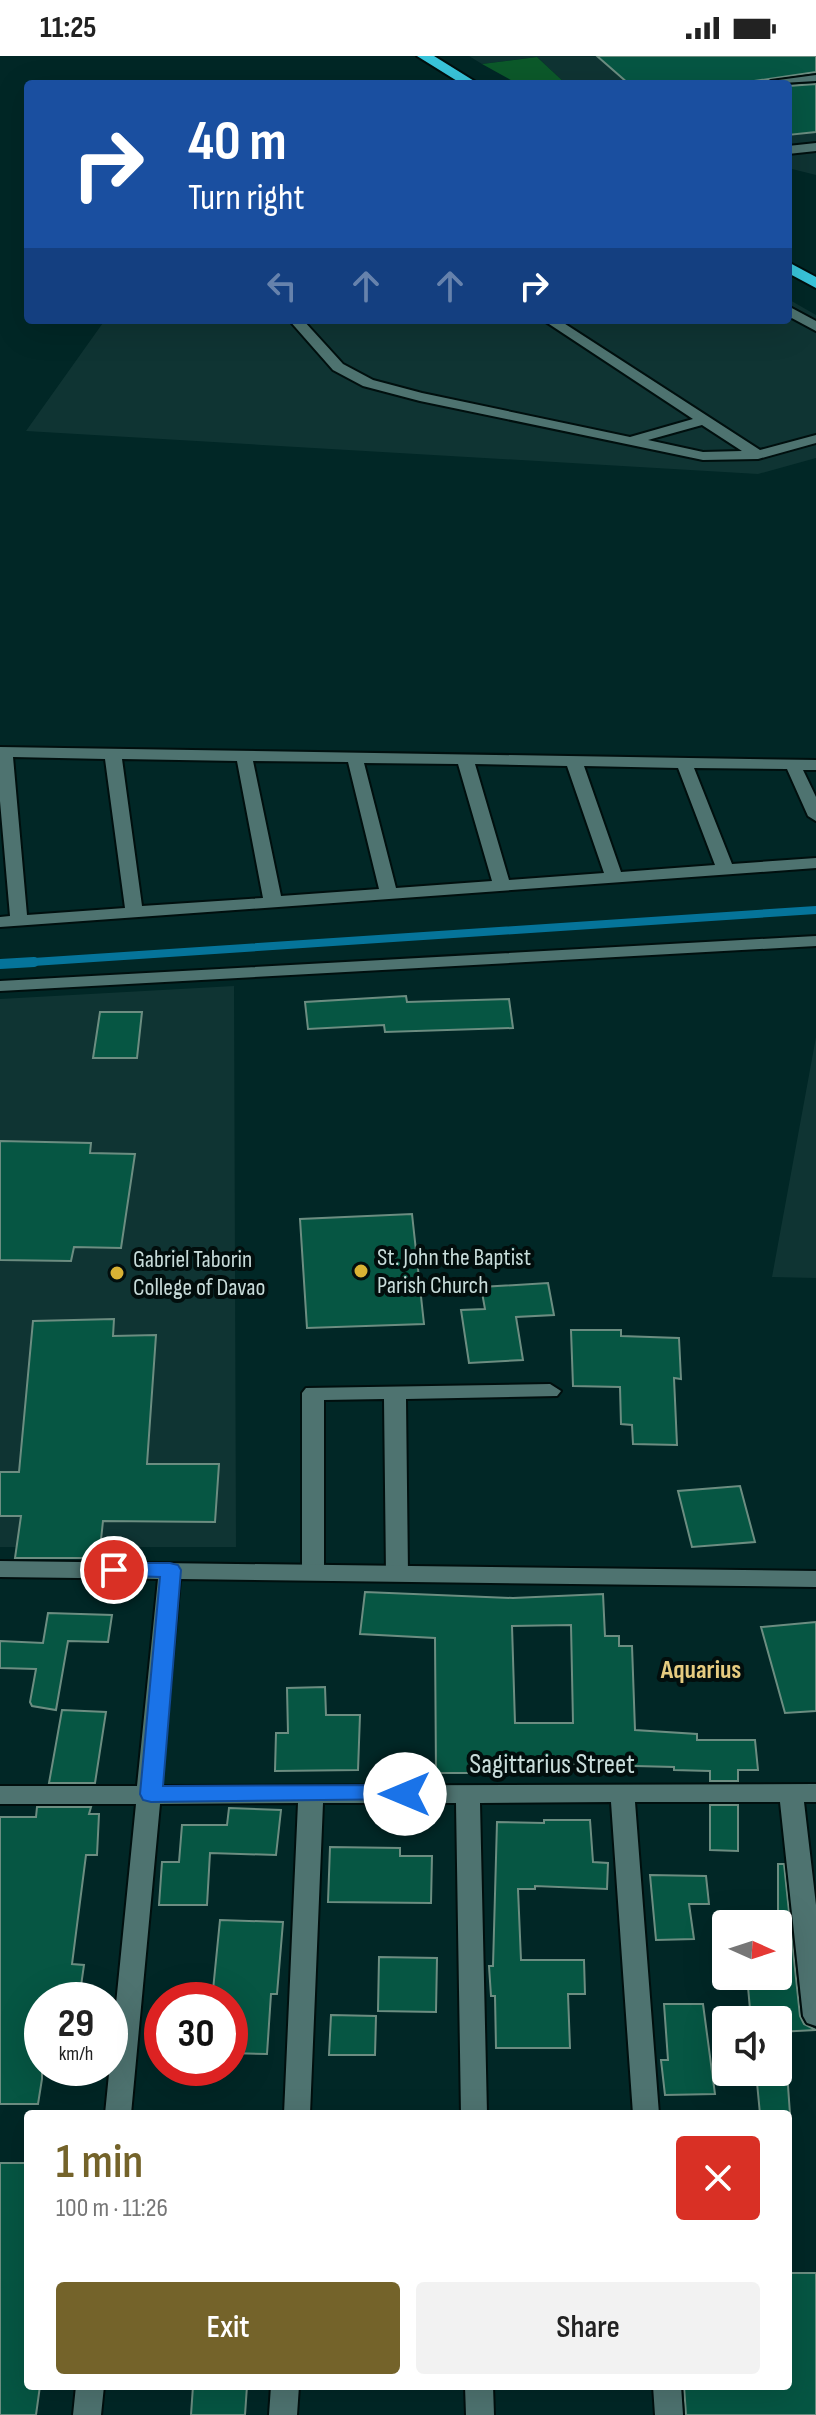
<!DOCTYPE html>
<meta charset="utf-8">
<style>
:root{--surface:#fff;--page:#f2f2f2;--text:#222;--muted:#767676;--accent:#74632a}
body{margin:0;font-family:"Sofia Sans Condensed",sans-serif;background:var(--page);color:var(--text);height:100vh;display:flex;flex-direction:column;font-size:30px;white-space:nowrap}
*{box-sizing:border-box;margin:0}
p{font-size:26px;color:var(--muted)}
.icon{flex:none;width:44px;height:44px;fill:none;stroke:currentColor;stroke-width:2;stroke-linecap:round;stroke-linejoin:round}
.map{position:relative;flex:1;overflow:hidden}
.sheet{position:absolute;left:24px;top:2054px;width:768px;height:280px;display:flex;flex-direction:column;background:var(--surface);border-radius:8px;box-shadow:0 8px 32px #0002}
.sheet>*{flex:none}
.banner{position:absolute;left:24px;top:24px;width:768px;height:244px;border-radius:8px;box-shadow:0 8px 32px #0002;background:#1a4fa0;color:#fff;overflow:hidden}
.needle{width:52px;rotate:93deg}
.controls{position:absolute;left:712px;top:1854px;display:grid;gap:16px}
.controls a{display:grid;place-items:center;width:80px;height:80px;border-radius:8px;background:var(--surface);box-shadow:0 8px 32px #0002;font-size:40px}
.speed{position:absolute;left:24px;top:1926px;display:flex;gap:16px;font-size:40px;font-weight:700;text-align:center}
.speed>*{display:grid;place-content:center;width:104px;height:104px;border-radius:50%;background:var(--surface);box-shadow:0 8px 32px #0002;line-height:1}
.speed small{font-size:20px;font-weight:400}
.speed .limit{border:12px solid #d22;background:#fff;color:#111}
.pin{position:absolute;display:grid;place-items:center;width:68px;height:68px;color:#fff;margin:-34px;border:4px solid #fff;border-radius:50%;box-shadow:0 2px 8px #0007}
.me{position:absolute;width:88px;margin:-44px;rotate:270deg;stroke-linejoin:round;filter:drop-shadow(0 0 6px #0008)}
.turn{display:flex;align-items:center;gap:28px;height:168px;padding:0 32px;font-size:36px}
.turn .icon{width:104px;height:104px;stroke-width:2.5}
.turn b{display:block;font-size:56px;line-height:68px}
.lanes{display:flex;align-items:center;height:76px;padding:0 32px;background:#0003;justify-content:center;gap:40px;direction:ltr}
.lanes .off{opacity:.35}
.round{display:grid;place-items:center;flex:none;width:84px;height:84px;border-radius:8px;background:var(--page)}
.summary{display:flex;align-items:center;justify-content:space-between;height:136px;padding:0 32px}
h1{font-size:48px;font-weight:600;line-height:60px;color:var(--accent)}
.action{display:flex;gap:16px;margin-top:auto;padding:16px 32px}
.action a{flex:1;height:92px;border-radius:8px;background:var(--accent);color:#fff;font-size:32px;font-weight:600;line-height:92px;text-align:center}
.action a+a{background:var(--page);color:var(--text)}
.status{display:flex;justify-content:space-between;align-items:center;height:56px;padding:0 40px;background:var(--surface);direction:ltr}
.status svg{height:22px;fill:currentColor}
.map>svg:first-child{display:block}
.built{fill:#0f3433}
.green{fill:#0c592a}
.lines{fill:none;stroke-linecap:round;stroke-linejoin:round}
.stream-far1{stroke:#05749a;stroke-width:8}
.stream{stroke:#05749a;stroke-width:10}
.building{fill:#065643;stroke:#6c8d81;stroke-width:2;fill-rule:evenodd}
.lane-casing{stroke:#000f0e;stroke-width:4}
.street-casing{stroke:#000f0e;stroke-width:4}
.highway-casing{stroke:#000f0e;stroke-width:4}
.lane{fill:#4e7370;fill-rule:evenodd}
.street{fill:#4e7370;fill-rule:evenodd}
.highway{fill:#39c4da;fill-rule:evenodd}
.route{fill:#1a73e8;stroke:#114b97;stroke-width:2}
.poi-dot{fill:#d9b334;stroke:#020e0d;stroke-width:3}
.labels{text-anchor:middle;stroke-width:8;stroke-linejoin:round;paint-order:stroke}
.poi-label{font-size:24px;fill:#c8dcda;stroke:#020e0d;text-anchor:start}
.neighbourhood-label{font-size:26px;font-weight:bold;fill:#e6cc80;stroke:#020e0d}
.near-street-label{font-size:28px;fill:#c8dcda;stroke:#020e0d}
</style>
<div class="status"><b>11:25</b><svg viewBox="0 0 49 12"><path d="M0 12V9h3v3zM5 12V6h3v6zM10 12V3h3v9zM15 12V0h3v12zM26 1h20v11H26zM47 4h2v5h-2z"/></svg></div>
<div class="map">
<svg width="816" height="2359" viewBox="0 0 816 2359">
<rect width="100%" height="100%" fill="#012726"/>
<!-- built -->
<path class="built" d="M469 0H816V119L788 112V28H566L537 1 482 8Z
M788 243 816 259V402L758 418 26 375 105 264H788Z
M234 930 236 1491H0V943Z
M816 981V1222L772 1221Z"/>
<!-- green -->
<path class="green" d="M537 1 566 28H518L482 8Z"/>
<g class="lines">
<!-- stream-far1 -->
<path class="stream-far1" d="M3 908 816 854"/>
<!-- stream -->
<path class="stream" d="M0 908 34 906"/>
</g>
<!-- building -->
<path class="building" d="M597 0H816V16L734 28H629Z
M816 28V76L788 79V30Z
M406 940 407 946 509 943 513 972 385 976 384 969 308 973 305 946Z
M100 956H142L137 1002H93Z
M0 1085 91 1087 90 1097 135 1098 121 1192 74 1191 71 1205 0 1204Z
M412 1158 424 1268 307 1272 300 1163Z
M548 1227 554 1259 516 1261 523 1304 469 1307 461 1254 485 1253 481 1231Z
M114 1263 113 1280 156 1279 147 1408H219L215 1466 103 1465 99 1502H15L21 1460H0V1416H19L33 1265Z
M571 1274H621V1280L679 1282 681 1323 674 1322 677 1389 633 1388 632 1369 621 1368 620 1331 573 1330Z
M740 1430 755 1486 692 1491 678 1435Z
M365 1536 513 1542 603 1538 605 1580H619V1590H632L635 1674 697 1678V1684H755L758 1714H738V1725H710V1715L674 1714V1711L556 1708 516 1710 517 1717H436L435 1582 360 1578ZM571 1569 573 1667H515L512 1570Z
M48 1557 112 1559 108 1586 68 1585 56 1654 32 1650 30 1646 36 1613 0 1612V1585L43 1587Z
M816 1566V1655L785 1657 761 1571Z
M325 1631 326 1659H360L358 1714 275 1715 276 1677H288L287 1632Z
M62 1654 106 1656 95 1727H49Z
M710 1749H738V1795L710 1794Z
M37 1751H91L89 1758H99L97 1799H86L72 1908 84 1909 79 1944H42V2023L38 2048H0V1761H36Z
M229 1752 281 1754 276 1799 210 1797 207 1849H159L162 1806H179L182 1769H227Z
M544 1764H590L593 1806 608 1807 607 1833 535 1830V1833H518L521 1904H584L585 1938H568L570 1992H496L495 1940H491L489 1910H493L497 1766 544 1767Z
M330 1791 400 1792V1800H432L431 1847 328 1846Z
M778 1808H784L800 1960 804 1968 816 1974 778 1976V1964H751L747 1920H778Z
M650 1819 706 1820 709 1848H689L694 1883 656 1884Z
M220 1864 283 1866 277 1938H271L267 1998 230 1997V1944H212Z
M379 1901 437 1902 436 1956 378 1955Z
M664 1948H703L715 2038 665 2039 661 2004H668Z
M331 1959 376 1960 375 1999H329Z
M756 2016H787L790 2058H760Z
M0 2107H28V2330H40L36 2359H0Z
M788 2217H816V2359H686L684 2330H788Z
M193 2330H247L245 2359H191Z"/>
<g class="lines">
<defs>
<path id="lane" d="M816 19V25L765 28 771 25Z
M816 87V95L788 98V90Z
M788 250 816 265V275L788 260Z
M289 264H303L343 308 373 324 422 337 630 381 693 363 543 264H559L760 394 816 379V387L758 403 703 404 420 345 363 330 333 314ZM702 369 742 395 703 396 648 384Z
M550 1328 561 1335 557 1340 406 1343 408 1518 405 1524H389L386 1518 384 1343 324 1344V1516L321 1522H305L302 1516V1337L306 1332Z"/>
<path id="street" d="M0 691 816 704V714H803L816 741V765L808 760 787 713 694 712 732 808 816 802V812L0 871V861L10 860 0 745ZM13 701 105 703 125 852 27 859ZM122 703 237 705 263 842 142 850ZM253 705 348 706 379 833 281 840ZM364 707 458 708 492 825 396 832ZM475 708 567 710 604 817 509 824ZM584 710 678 712 715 809 621 816Z
M816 880V890L0 935V925Z
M0 1505 816 1515V1531L180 1523 161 1730 816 1728V1746H804L816 1849V1970L807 1967 803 1960 780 1746H635L659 2058H633L611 1746 480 1747 487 2058H461L456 1747H323L310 2058H284L298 1747 160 1748 131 2058H105L136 1748H0V1730H137L158 1523 0 1521Z
M76 2330H104L101 2359H73Z
M271 2330H299L297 2359H269Z
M465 2330H493L494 2359H466Z
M653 2330H681L683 2359H655Z"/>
<path id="highway" d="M417 0H434L479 28H462Z
M788 206 816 221V232L788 217Z"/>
</defs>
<!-- lane casing -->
<use href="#lane" class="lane-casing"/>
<!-- street casing -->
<use href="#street" class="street-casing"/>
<!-- highway casing -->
<use href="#highway" class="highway-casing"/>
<!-- lane -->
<use href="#lane" class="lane"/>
<!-- street -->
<use href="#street" class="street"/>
<!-- highway -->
<use href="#highway" class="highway"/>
</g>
<!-- route -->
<path class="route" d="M114 1507H170L178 1509 181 1514 163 1730 405 1729 413 1732 416 1738 413 1743 151 1746 143 1744 140 1738 160 1521 106 1519 103 1514 106 1509Z"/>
<!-- markers -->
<g class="poi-dot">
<circle cx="361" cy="1215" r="8"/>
<circle cx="117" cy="1217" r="8"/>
</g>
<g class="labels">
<!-- poi labels -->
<g class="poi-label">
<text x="377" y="1209">St. John the Baptist<tspan x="377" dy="28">Parish Church</tspan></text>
<text x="133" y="1211">Gabriel Taborin<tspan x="133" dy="28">College of Davao</tspan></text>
</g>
<!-- neighbourhood labels -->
<g class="neighbourhood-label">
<text x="701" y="1622">Aquarius</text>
</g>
<!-- near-street labels -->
<g class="near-street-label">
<text x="552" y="1717">Sagittarius Street</text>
</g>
</g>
</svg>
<div class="controls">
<a><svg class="needle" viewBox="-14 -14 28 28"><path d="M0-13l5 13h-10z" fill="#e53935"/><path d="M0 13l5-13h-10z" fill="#767676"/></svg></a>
<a><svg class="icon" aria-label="sound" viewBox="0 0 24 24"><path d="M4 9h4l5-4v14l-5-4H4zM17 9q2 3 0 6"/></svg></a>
</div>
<div class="speed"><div>29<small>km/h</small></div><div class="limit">30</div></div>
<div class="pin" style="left:114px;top:1514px;background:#d93025"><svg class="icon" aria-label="arrive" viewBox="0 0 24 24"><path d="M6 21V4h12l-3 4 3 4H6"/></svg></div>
<svg class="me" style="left:405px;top:1738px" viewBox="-20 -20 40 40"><circle r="19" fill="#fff"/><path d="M0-13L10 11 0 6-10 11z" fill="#1a73e8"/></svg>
<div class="banner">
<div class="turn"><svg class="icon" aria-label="right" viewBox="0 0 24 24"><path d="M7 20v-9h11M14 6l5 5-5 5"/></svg><div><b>40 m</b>Turn right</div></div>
<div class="lanes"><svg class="icon off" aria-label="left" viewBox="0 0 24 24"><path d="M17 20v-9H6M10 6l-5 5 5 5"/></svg><svg class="icon off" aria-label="ahead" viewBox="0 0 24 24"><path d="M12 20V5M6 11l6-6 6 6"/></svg><svg class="icon off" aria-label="ahead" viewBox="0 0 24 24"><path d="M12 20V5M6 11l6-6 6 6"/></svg><svg class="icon" aria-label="right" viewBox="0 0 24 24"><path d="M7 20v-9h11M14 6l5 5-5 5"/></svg></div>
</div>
<section class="sheet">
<div class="summary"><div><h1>1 min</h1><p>100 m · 11:26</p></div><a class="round" style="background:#d93025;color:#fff"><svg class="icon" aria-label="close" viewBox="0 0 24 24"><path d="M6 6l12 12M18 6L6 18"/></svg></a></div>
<div class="action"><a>Exit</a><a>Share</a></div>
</section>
</div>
